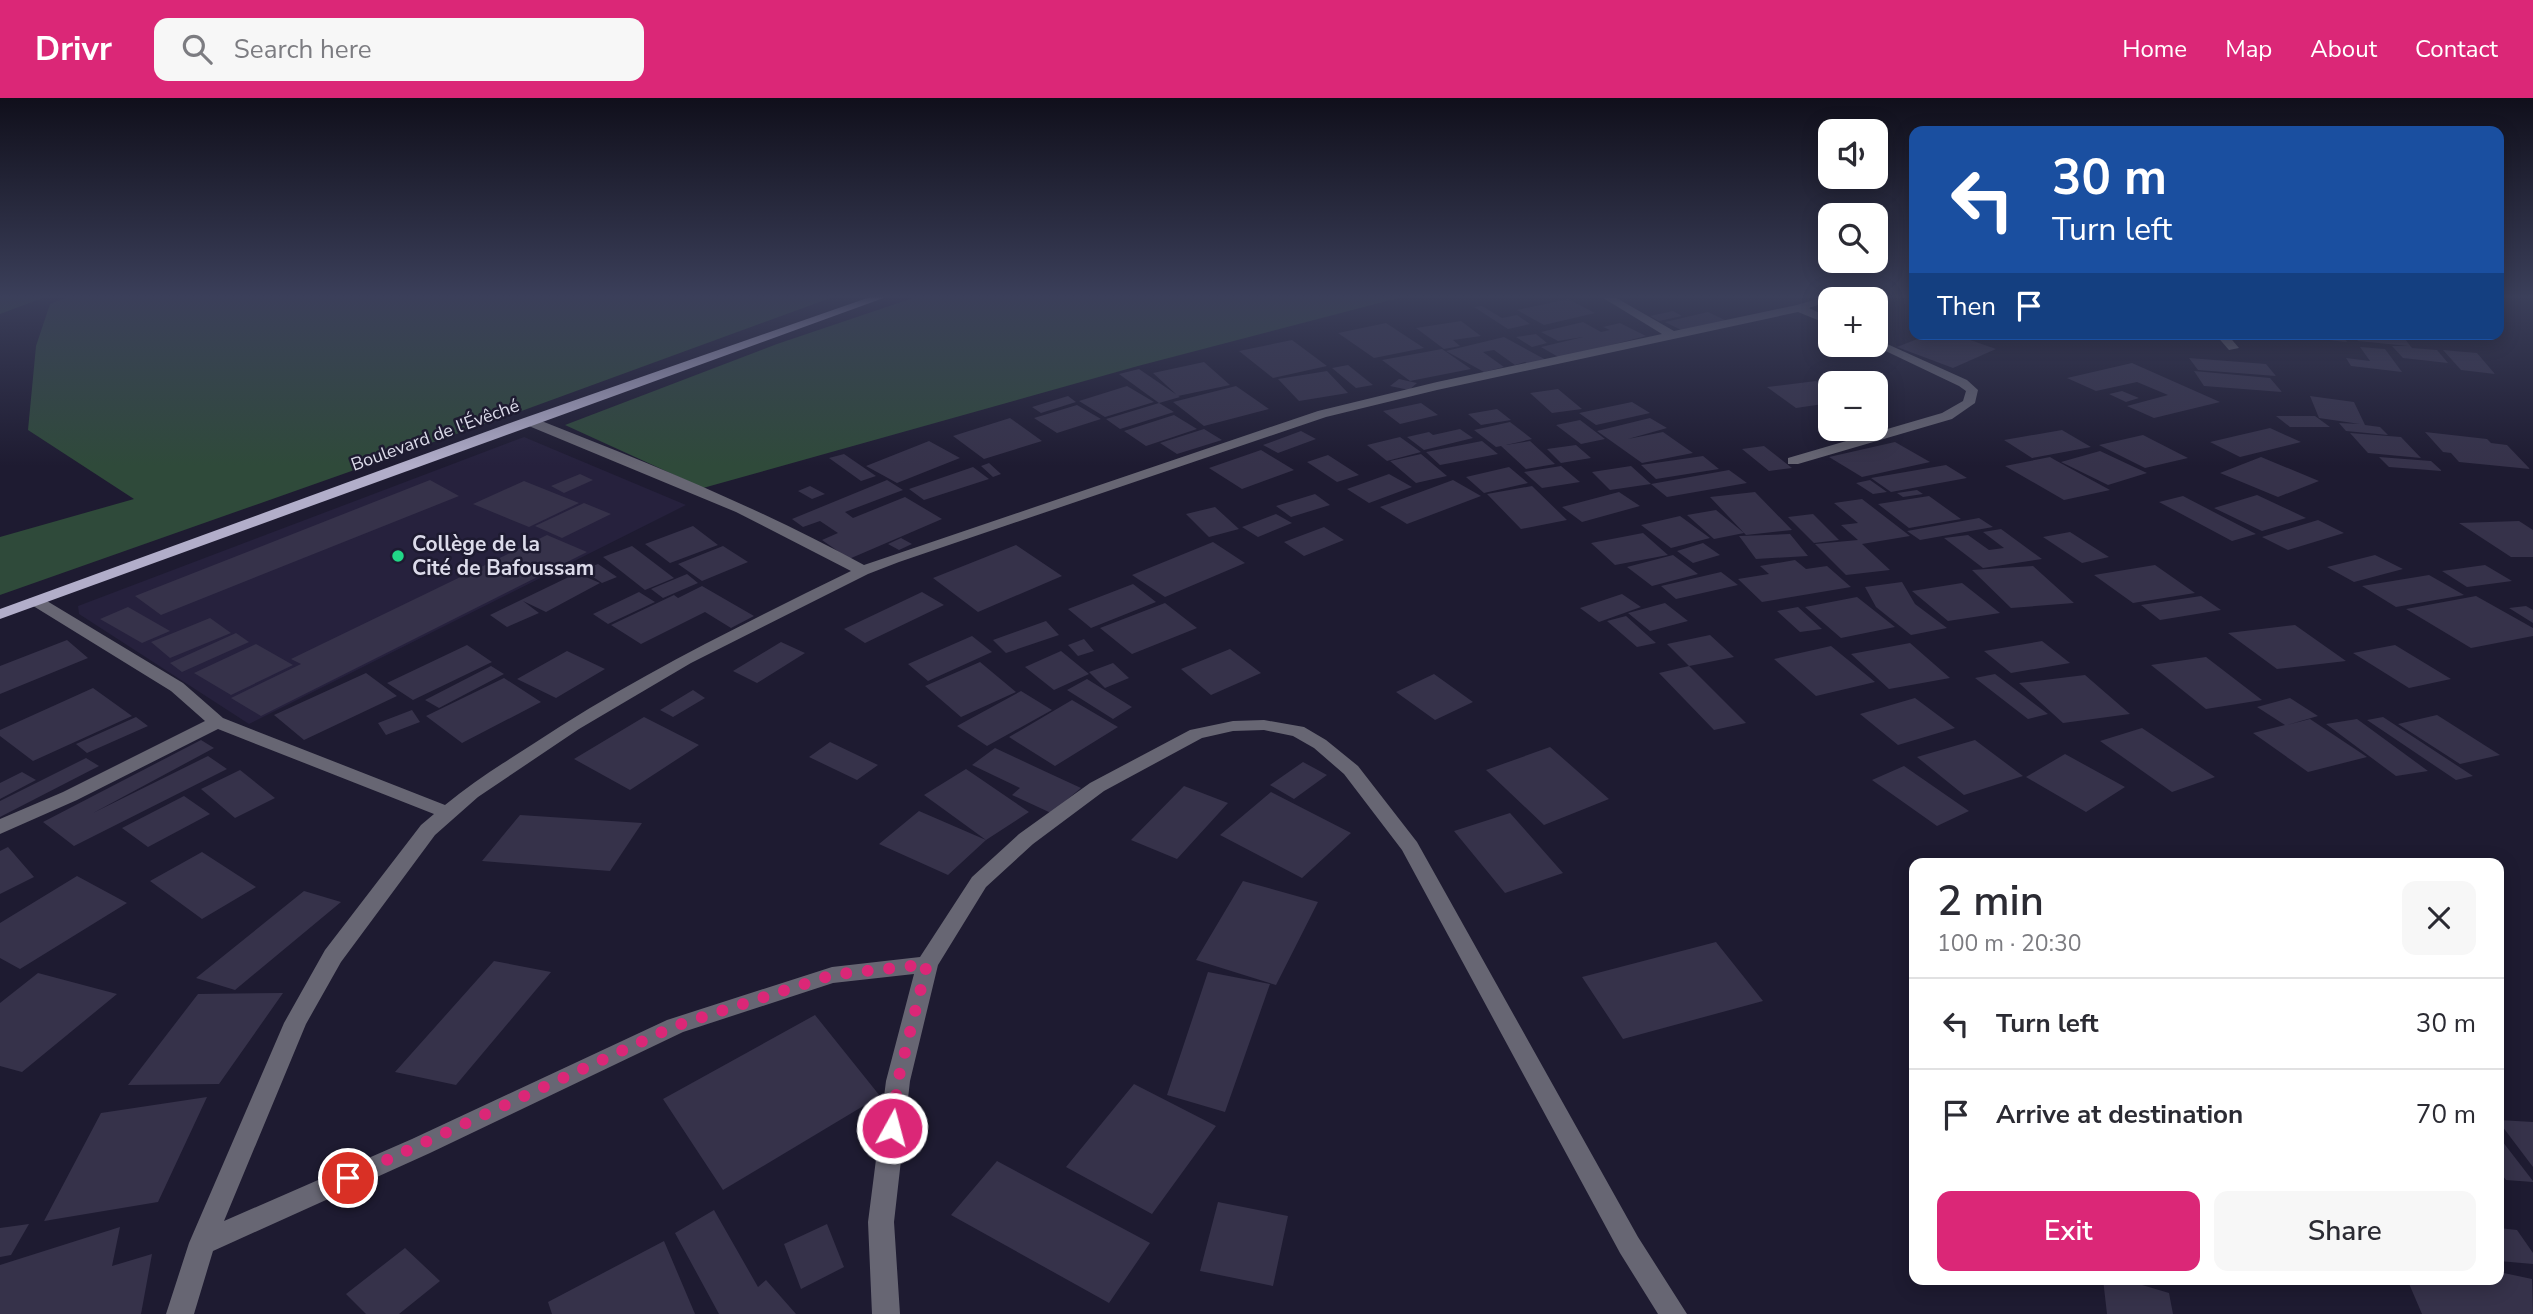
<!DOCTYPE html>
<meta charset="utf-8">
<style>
:root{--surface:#fff;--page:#f7f7f7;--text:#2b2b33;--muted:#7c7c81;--line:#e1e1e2;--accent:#db2777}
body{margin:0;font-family:"Nunito Sans",sans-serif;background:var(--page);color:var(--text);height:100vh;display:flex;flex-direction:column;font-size:26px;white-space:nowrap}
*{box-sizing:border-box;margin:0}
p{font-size:23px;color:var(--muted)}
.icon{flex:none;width:38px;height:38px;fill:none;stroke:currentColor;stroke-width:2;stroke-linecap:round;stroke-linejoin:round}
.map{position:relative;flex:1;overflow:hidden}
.panel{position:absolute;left:1909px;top:760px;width:595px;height:427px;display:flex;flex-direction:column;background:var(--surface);border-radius:14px;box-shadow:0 4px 18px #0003}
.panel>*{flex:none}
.hud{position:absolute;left:1909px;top:28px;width:595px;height:214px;border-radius:14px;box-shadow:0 4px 18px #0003;background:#1a4fa0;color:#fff;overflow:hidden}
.tools{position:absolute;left:1818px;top:21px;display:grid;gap:14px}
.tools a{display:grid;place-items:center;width:70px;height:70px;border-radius:14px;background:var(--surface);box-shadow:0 4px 18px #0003;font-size:35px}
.pin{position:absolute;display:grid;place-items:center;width:60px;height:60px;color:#fff;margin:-30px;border:4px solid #fff;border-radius:50%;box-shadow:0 2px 7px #0007}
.me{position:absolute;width:77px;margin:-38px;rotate:7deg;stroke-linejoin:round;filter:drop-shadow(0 0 5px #0008)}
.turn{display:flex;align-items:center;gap:24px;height:147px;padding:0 28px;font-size:32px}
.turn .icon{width:91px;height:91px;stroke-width:2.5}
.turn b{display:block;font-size:49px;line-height:60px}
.then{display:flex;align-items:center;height:66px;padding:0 28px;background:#0003;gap:14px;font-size:26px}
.round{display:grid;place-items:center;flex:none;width:74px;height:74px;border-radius:14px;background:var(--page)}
.overview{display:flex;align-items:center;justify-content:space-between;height:119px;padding:0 28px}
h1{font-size:42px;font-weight:600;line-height:52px}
.button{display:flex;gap:14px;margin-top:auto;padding:14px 28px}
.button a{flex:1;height:80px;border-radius:14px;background:var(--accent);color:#fff;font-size:28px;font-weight:600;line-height:80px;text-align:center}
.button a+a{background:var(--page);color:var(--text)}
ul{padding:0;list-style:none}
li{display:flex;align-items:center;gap:21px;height:91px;padding:0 28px;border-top:2px solid var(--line)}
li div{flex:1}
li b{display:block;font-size:26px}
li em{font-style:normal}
header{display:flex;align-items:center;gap:42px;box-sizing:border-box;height:98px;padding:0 35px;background:var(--accent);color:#fff}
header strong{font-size:33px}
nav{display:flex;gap:38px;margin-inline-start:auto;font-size:24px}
.search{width:490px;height:63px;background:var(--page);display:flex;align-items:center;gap:18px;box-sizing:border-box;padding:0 24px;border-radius:14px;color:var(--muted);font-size:26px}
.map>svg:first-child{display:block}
.built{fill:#26213d}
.green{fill:#2f4a3a}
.building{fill:#36324a}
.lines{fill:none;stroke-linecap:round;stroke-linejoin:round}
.minor{fill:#676673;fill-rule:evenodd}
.major{fill:#b2aeca;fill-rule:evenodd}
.route{stroke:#db2777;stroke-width:12;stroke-dasharray:0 21.6}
.poi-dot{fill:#21d887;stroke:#1e1b31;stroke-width:2.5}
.labels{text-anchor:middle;stroke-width:5;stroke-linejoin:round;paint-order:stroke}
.far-street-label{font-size:18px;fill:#dcdbea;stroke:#1e1b31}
.poi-label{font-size:21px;font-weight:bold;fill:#dcdbea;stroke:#1e1b31;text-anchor:start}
</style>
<header>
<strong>Drivr</strong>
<div class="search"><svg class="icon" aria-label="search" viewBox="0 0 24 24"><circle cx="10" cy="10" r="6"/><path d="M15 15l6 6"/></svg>Search here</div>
<nav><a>Home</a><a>Map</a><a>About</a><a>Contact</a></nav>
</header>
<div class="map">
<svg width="2533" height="1216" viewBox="0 0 2533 1216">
<rect width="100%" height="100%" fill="#1e1b31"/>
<!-- built -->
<path class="built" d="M524 339 686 407 249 626 79 516 78 508Z"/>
<!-- green -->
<path class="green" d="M0 198H48L0 216Z
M70 198H836L516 315 0 497V439L134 401 28 332 36 248 50 206Z
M919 198H1406L1138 268 703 390 565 327 777 246Z"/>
<!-- building -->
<path class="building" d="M1568 201 1595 215 1544 227 1517 212Z
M1482 208 1502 220 1517 217 1530 226 1508 231 1474 209Z
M1673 213 1682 218 1659 223 1650 218Z
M1708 214 1727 223 1683 233 1665 224Z
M1461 223 1481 238 1453 242 1460 248 1444 251 1416 230Z
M1583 224 1601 234 1610 232 1603 229 1620 225 1646 238 1560 260 1541 249 1583 239 1558 243 1541 234Z
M1386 225 1424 250 1374 260 1338 235Z
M1536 236 1547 245 1532 249 1516 239Z
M1930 236H1953L1996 251 1953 270 1897 249Z
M2300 236H2342L2347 244 2302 239Z
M2353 236H2401L2412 250 2437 252 2448 265 2403 260 2392 248H2408L2358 243Z
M1504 239 1548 263 1531 268 1525 264 1515 267 1494 252 1483 254 1504 269 1484 274 1446 253Z
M1292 242 1327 268 1273 280 1239 253Z
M2360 249 2385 251 2402 274 2351 268 2346 260 2370 263Z
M1442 251 1471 271 1410 283 1382 262Z
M2443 252 2477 255 2495 276 2461 272Z
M2189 260 2266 266 2276 278 2198 272Z
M1204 264 1230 287 1178 298 1153 275Z
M2132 265 2220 304 2154 320 2127 308 2168 297 2137 284 2096 293 2067 280Z
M1348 267 1373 287 1356 290 1332 270Z
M1139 271 1180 299 1159 305 1119 276Z
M1327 273 1348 295 1299 303 1278 281Z
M2194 273 2270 280 2282 294 2204 288Z
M1399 281 1417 285 1409 292 1390 288Z
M1816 283 1830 293V305L1796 310 1767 289Z
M1127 288 1154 304 1105 319 1079 303Z
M1236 288 1269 311 1204 328 1173 304Z
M1558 291 1582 311 1552 315 1530 295Z
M2122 293 2139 300 2126 304 2109 296Z
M1068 298 1076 304 1041 315 1032 309Z
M2310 298 2354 304 2365 327 2380 329 2388 337 2346 333 2339 325 2360 326 2319 320Z
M1632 304 1650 315 1596 327 1579 315Z
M1159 305 1174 314 1120 331 1106 321Z
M1421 305 1438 317 1400 326 1383 313Z
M1077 307 1101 321 1057 335 1034 320Z
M1497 311 1511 322 1481 327 1468 316Z
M1174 317 1197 331 1146 348 1124 333Z
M2276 318H2315L2330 329H2290Z
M1010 320 1042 343 984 361 953 338Z
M1650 320 1667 330 1628 341 1663 334 1693 355 1642 365 1597 333Z
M1580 322 1605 341 1581 346 1556 327Z
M1510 324 1532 341 1506 347 1530 343 1555 366 1526 371 1501 348 1496 349 1474 332Z
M2270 330 2301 344 2240 359 2210 344Z
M1204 331 1222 342 1177 356 1160 345Z
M1460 331 1473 340 1424 352 1407 339 1429 334 1433 337Z
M2062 332 2091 349 2032 360 2004 342Z
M1301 333 1316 341 1278 355 1263 347Z
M2425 334 2487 341 2491 345 2507 347 2530 371 2459 364 2451 355 2443 354Z
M2350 335 2401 339 2421 360 2368 355Z
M2143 337 2188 360 2145 370 2099 347Z
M1400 339 1421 354 1387 363 1367 347Z
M929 343 960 360 897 385 866 368Z
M1482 343 1498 356 1440 367 1426 354Z
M1895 344 1930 364 1862 379 1829 359Z
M1576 347 1591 360 1561 365 1547 351Z
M1764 348 1792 370 1769 373 1742 351Z
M1261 352 1294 372 1242 391 1209 370Z
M2100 353 2147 375 2108 387 2061 364Z
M844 356 876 378 861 383 829 360Z
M1421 356 1447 378 1416 385 1390 363Z
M1328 357 1359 377 1337 384 1307 364Z
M1703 358 1719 371 1656 381 1641 367Z
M2050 359 2055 362 2110 392 2064 402 2005 368Z
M2261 359 2319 383 2278 399 2220 375Z
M2379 359 2431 363 2442 373 2389 369Z
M989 365 1001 376 993 379 981 368Z
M1946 367 1967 380 1891 394 1871 380Z
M1561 368 1580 384 1542 390 1524 374Z
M1631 368 1651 386 1610 392 1592 374Z
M973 369 989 381 924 402 909 391Z
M1509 369 1528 385 1484 395 1466 379Z
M1729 372 1747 385 1667 399 1651 386Z
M580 376 593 382 564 395 551 388Z
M1389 376 1412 389 1369 405 1347 391Z
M430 382 459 398 161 517 135 498Z
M887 382 903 392 845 414 853 420 905 399 942 421 849 461 822 442 838 435 820 423 803 429 792 421Z
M1453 382 1481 398 1407 426 1380 409Z
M1870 382 1887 394 1873 396 1856 385Z
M524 383 579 405 529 429 473 406Z
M810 388 825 396 812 401 798 393Z
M1532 388 1567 422 1521 431 1487 396Z
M1917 392 1923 396 1903 399 1897 395Z
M1619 394 1640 408 1582 424 1562 409Z
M1755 394 1792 432 1746 437 1710 399Z
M1315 396 1330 407 1291 419 1276 408Z
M2257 397 2306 420 2262 433 2214 410Z
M1929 398 1961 421 1909 430 1878 406Z
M2183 398 2256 436 2232 443 2159 404Z
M1862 401 1910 438 1862 446 1890 472 1846 477 1815 446 1858 442 1841 427 1858 425 1834 405Z
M584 405 611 416 562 440 535 428Z
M1215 409 1239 431 1209 439 1186 416Z
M1716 412 1744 435 1714 441 1687 417Z
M1276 416 1292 425 1258 439 1242 429Z
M1813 416 1839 442 1814 445 1788 419Z
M1680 418 1710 440 1671 450 1641 427Z
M1979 420 1993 429 1920 442 1907 433Z
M2318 422 2344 435 2288 452 2262 439Z
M2519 423 2533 432V459H2511L2459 425Z
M693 428 718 447 670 465 645 446Z
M1324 429 1344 442 1304 458 1284 444Z
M2001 431 2042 461 1983 470 1944 440 1968 437 1989 452 2004 450 1983 434Z
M2070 434 2109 459 2082 465 2043 439Z
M1643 435 1668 457 1615 467 1591 445Z
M1790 436 1808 458 1756 461 1739 438Z
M547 437 587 454 261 618 231 600 301 566 291 561Z
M901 440 912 446 899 452 888 446Z
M1213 444 1245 465 1165 499 1132 477Z
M1703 445 1720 457 1693 465 1677 453Z
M1016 447 1062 478 978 514 933 480Z
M632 448 674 480 645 492 603 459Z
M723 448 748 464 702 483 678 466Z
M1673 457 1698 476 1652 488 1627 469Z
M2375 457 2403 471 2354 484 2327 469Z
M1795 462 1806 471 1827 468 1851 489 1762 504 1738 481 1769 476 1760 468Z
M598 466 617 479 602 485 583 472Z
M2155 467 2195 495 2133 505 2094 477Z
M2485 467 2512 483 2467 489 2442 473Z
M2033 468 2074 505 2011 510 1972 472Z
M1721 474 1738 487 1676 501 1661 488Z
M577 475 600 485 546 514 523 503 539 515 507 529 490 517Z
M687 476 698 485 663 500 651 491Z
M2429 477 2464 497 2396 509 2362 488Z
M1902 484 1915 506 1947 530 1911 537 1876 509 1865 489Z
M1962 485 2000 515 1948 523 1912 493Z
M1133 486 1156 504 1091 530 1068 511Z
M702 488 754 518 731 530 705 514 641 546 611 527 674 497 678 500Z
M639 494 655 504 608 526 593 516Z
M922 494 944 507 865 545 844 531Z
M1622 496 1641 509 1599 524 1580 510Z
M2201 498 2221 512 2160 522 2141 507Z
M2476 498 2533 530V538L2471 550 2406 511Z
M1857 499 1895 529 1841 540 1805 509Z
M1165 505 1197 530 1132 556 1100 530Z
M1665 505 1688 523 1650 533 1628 515Z
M2526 508 2533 512V525L2509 510Z
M128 509 170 533 142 545 100 521Z
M1798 509 1822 531 1800 534 1777 513Z
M1626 518 1656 545 1637 549 1607 523Z
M210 520 231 535 170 560 151 544Z
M1046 523 1059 537 1006 555 993 542Z
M2295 527 2346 563 2277 571 2228 535Z
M236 535 249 544 182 574 170 565Z
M1710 537 1734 559 1689 568 1667 546Z
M972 538 992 554 928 583 908 566Z
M1084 541 1094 553 1078 558 1068 547Z
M67 542 88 560 0 596V568Z
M2042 543 2070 565 2011 575 1984 553Z
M781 544 805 555 757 585 733 573Z
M1910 545 1950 580 1889 591 1851 556Z
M256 546 293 567 231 597 194 575Z
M467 547 492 564 413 602 387 585Z
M2395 547 2451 581 2409 590 2353 555Z
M1831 548 1875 584 1816 598 1774 561Z
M1230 551 1261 575 1211 597 1181 571Z
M567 553 605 571 556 600 517 581Z
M1061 553 1089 576 1054 592 1025 569Z
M2206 559 2262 602 2206 611 2151 567Z
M980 564 1016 594 961 619 925 588Z
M1113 565 1129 580 1105 590 1089 574Z
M491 568 504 576 439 610 425 602Z
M1689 568 1746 625 1714 632 1659 575Z
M366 575 397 598 304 642 274 617Z
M1434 576 1473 604 1435 622 1396 594Z
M1995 576 2048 616 2028 621 1975 580Z
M2085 577 2130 616 2063 625 2019 585Z
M504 580 541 604 462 645 426 618Z
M1087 581 1132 609 1113 621 1067 592Z
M93 590 132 618 33 663 0 638V632Z
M693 592 705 600 673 619 660 612Z
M1021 593 1052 612 987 648 957 628Z
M1915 600 1955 630 1898 647 1860 616Z
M2290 600 2318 618 2287 627 2310 621 2367 659 2308 674 2253 635 2285 627 2257 609Z
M1072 602 1118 629 1055 668 1009 639Z
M412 612 420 624 386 637 378 625Z
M2437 617 2500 657 2460 666 2398 626Z
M136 619 148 628 87 655 76 646Z
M644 619 699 647 630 692 574 661Z
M2383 619 2473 678 2456 682 2367 622Z
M2357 621 2428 673 2396 678 2326 626Z
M2142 630 2215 679 2172 694 2100 643Z
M201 642 214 650 93 715 208 658 227 671 74 748 43 724Z
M1975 642 2023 678 1964 697 1917 659Z
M830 644 878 667 857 682 809 659Z
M1550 649 1609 701 1544 727 1486 672Z
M995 650 1042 672 1081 690 1051 715 1012 697 1020 690 972 667Z
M2065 656 2125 689 2086 714 2026 679Z
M86 660 99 668 0 719V703Z
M1303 664 1327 677 1294 701 1270 687Z
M1904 668 1969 713 1937 728 1872 682Z
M966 671 1029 714 986 742 924 697Z
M240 672 275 700 235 720 201 691Z
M22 674 36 682 0 701V685Z
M1184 688 1228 705 1177 761 1131 742Z
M1271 694 1351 735 1302 780 1220 737Z
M184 698 210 716 148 749 122 730Z
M919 713 986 742 948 777 879 746Z
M1510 715 1563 775 1505 795 1454 733Z
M520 717 642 725 610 773 482 763Z
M8 749 34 779 0 796V753Z
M202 754 256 789 202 821 150 783Z
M77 778 127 805 20 871 0 860V825Z
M1243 783 1318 804 1276 887 1196 862Z
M304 793 341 804 235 892 196 880Z
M1716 844 1763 903 1623 941 1582 879Z
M494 863 551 874 456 987 395 974Z
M1208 874 1270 886 1225 1014 1167 997Z
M38 875 117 896 22 974 0 968V905Z
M283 895 219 986 128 987 198 896Z
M815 917 880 998 723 1092 663 1001Z
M1134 986 1216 1028 1152 1116 1066 1069Z
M207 999 158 1104 44 1123 101 1015Z
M2499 1022 2533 1024V1069L2499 1024Z
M2499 1039 2533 1083V1084L2506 1082 2499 1073Z
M997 1063 1150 1145 1109 1205 951 1117Z
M1218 1104 1288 1118 1273 1188 1200 1173Z
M714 1112 758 1189 766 1182 796 1216H719L675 1135Z
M29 1126 11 1157 0 1159V1130Z
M827 1126 844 1169 801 1191 784 1146Z
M120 1129 112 1168 152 1156 141 1216H0V1167Z
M2499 1130 2517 1132 2533 1155V1166L2499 1163Z
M664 1143 695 1216H552L548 1204Z
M405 1150 440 1183 399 1216H366L346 1196Z
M2499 1174 2532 1181 2533 1216H2422L2407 1181H2499Z
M2103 1181H2122L2169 1195 2173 1216H2107Z"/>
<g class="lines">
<!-- minor -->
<path class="minor" d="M1600 198H1613L1674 233 1797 207 1826 198H1843L1809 210 1830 220V227L1798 214 1437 292 1326 319 899 464 868 476 691 565 579 631 478 699 435 737 341 864 306 926 224 1123 412 1041 667 922 832 869 920 859 972 779 1019 736 1090 685 1190 632 1233 623 1264 622 1304 629 1326 642 1358 668 1417 744 1638 1139 1687 1216H1658L1620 1155 1402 752 1344 676 1314 650 1293 638 1264 632 1233 633 1202 640 1104 693 1033 746 986 789 938 867 910 983 894 1124 900 1216H872L868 1124 886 983 914 876 833 885 683 934 430 1055 213 1153 194 1216H166L189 1145 284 925 325 852 421 727 434 716 218 631 77 702 0 736V721L63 694 205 623 171 593 30 506 28 503 30 500H42L183 585 223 620 445 707C473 684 503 665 533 646 634 579 743 526 851 473L736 414 524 326V320H534C646 364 758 409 864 467L1318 313 1437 284 1662 236Z
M2215 236H2227L2239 250 2229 252Z
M1876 241 1967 282 1978 292 1975 305 1952 321 1798 366H1788V360L1942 315 1963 303 1966 293 1959 288 1873 247H1876Z"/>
<!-- major -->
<path class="major" d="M873 198H889L0 521V511L524 320Z"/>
</g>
<!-- sky -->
<linearGradient id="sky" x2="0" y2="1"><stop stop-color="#100f1b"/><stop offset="0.54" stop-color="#3b3f5a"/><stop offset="1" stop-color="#3b3f5a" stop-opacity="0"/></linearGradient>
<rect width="2533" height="368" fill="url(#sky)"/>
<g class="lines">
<!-- route -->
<path class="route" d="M348 1080 675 928 832 877 927 866 898 982 892 1030"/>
</g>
<!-- markers -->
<circle class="poi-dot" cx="398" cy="458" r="7"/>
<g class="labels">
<!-- far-street labels -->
<g class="far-street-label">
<text transform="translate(435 337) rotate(-20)" y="6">Boulevard de l'Évêché</text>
</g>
<!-- poi labels -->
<g class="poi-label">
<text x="412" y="453">Collège de la<tspan x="412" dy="24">Cité de Bafoussam</tspan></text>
</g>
</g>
</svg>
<div class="tools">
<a><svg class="icon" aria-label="sound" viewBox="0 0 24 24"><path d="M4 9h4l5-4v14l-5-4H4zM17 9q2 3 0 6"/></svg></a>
<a><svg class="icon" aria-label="search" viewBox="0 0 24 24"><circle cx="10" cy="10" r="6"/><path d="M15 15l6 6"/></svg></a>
<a>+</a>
<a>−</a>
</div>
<div class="pin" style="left:348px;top:1080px;background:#d93025"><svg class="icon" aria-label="arrive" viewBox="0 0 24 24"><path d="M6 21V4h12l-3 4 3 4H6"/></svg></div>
<svg class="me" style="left:892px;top:1030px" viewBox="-20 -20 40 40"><circle r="17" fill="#db2777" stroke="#fff" stroke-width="3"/><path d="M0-11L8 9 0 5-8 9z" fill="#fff"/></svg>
<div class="hud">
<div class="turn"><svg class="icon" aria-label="left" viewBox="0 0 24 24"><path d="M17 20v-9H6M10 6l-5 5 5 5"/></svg><div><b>30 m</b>Turn left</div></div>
<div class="then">Then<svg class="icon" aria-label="arrive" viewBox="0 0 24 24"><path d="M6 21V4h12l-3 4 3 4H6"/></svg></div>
</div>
<section class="panel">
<div class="overview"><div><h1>2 min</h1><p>100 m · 20:30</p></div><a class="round"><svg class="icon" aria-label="close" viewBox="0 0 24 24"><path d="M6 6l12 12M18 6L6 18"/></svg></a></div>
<ul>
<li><svg class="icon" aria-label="left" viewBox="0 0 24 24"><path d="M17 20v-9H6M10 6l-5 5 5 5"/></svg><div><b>Turn left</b></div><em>30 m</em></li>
<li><svg class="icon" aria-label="arrive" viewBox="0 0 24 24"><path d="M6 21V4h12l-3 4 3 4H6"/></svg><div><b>Arrive at destination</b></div><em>70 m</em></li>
</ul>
<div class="button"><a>Exit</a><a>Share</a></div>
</section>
</div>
